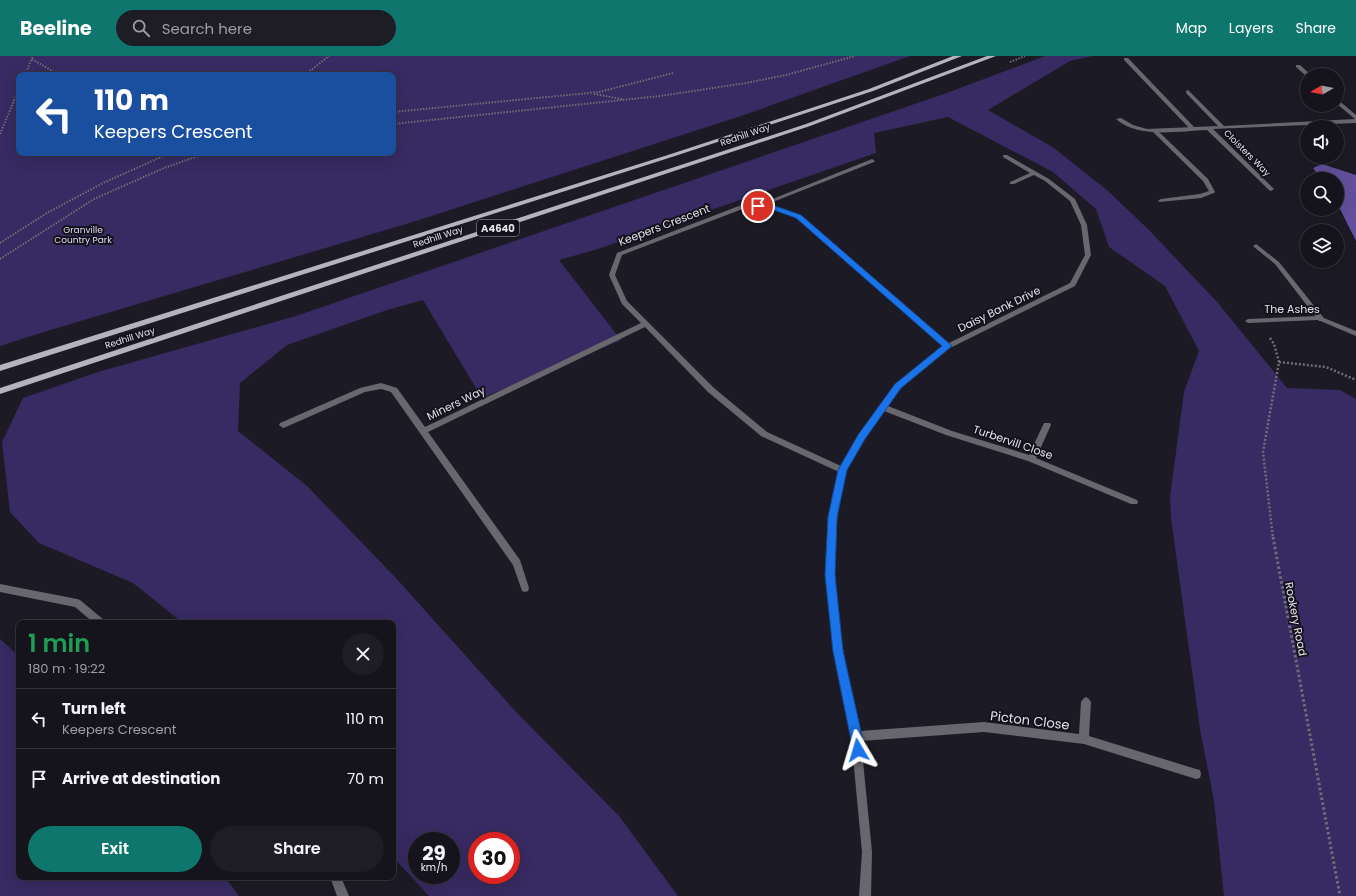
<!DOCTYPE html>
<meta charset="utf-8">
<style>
:root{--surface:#15141c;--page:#1e1d25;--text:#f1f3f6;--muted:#9d9ea3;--line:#34333b;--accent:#0f766e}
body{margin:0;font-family:Poppins,sans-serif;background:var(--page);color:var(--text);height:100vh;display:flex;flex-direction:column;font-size:15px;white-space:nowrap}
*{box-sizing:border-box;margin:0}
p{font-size:13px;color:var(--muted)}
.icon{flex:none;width:22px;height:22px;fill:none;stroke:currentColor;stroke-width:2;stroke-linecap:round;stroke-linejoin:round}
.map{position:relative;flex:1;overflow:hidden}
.sheet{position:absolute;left:16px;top:564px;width:380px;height:260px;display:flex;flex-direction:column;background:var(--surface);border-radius:8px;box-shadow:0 4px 16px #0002,0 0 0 1px var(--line)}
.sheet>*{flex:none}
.banner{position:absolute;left:16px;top:16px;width:380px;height:84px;border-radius:8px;box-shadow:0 4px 16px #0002,0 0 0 1px var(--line);background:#1a4fa0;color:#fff;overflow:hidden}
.needle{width:26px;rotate:261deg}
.controls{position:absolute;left:1300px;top:12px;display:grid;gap:8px}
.controls a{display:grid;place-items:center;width:44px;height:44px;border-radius:50%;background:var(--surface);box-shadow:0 4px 16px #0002,0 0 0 1px var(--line);font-size:20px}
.speed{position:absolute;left:408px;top:776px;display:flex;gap:8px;font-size:20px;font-weight:700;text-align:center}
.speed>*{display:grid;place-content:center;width:52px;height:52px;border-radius:50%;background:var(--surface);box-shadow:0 4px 16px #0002,0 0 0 1px var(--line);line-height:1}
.speed small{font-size:10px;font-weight:400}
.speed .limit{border:6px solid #d22;background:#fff;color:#111}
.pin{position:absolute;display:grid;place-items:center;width:34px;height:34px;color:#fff;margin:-17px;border:2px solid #fff;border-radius:50%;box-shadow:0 1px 4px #0007}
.me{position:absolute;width:44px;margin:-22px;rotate:353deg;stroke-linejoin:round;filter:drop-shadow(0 0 3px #0008)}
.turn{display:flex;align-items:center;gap:14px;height:84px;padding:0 12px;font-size:18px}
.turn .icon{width:52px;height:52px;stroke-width:2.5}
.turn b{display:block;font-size:28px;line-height:34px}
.round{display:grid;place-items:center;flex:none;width:42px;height:42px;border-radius:21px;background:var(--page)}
.overview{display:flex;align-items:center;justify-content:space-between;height:68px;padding:0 12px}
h1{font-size:24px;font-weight:600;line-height:30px;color:#1e9e55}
.action{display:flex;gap:8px;margin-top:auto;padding:8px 12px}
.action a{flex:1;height:46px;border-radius:24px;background:var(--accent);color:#fff;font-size:16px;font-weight:600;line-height:46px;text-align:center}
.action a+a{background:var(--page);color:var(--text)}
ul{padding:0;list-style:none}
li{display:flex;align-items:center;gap:12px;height:60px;padding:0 12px;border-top:1px solid var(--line)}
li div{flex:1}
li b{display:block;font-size:15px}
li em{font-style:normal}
header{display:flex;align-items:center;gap:24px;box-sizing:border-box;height:56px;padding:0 20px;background:var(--accent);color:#fff}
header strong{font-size:19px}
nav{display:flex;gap:22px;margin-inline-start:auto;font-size:14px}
.search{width:280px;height:36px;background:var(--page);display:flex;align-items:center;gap:10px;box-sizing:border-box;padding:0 14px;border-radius:22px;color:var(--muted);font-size:15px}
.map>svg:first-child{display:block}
.green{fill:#382a62;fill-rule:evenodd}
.water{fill:#62509e}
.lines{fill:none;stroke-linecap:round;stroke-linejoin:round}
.path-far2{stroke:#6f6e77;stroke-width:2;stroke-dasharray:1.5 1.5;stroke-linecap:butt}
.path-far1{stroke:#6f6e77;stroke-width:2.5;stroke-dasharray:2 2;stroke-linecap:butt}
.path{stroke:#6f6e77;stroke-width:3;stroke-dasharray:2.5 2.5;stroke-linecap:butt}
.lane{fill:#68676d;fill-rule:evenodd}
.street{fill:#68676d;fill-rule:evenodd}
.primary{fill:#b5b3bf;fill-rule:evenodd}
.route{fill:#1a73e8;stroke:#114b97}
.labels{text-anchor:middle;stroke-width:4;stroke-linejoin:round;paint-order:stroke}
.far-street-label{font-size:9px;fill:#e3e2e9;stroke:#13121c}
.far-park-label{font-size:9px;fill:#dedbf1;stroke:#13121c}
.shield{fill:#13121c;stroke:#a5a4ac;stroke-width:1}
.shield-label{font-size:10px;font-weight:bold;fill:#e3e2e9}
.street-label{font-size:11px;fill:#e3e2e9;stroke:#13121c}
.near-street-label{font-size:13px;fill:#e3e2e9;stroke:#13121c}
</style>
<header>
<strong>Beeline</strong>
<div class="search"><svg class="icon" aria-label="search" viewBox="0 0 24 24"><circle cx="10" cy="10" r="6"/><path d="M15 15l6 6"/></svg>Search here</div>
<nav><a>Map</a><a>Layers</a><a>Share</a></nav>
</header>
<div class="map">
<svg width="1356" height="840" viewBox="0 0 1356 840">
<rect width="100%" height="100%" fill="#1c1b25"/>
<!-- green -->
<path class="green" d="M0 0H910L744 59 416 165 47 275 0 290ZM19 19H393V97H19Z
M1045 0H1092L1070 5 988 54 1054 92 1108 135 1149 174 1218 247 1287 332 1340 334 1356 343V840H1224L1214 745 1200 673 1171 462 1170 441 1184 336 1199 295 1165 230 1109 191 1096 153 1053 116 948 61 874 77 876 97 598 193 559 204 621 284 482 342 423 244 387 254 287 289 240 327 238 375 307 430 396 522 516 656 619 760 678 840H429L393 801V567H183L133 527 39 487 10 456 2 386 23 342 98 316 296 260 944 38ZM417 785H451V819H417ZM477 785H511V819H477Z
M0 583 19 600V821H225L239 840H0Z"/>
<!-- water -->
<path class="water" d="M1322 108 1356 119V185L1337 147V123H1321L1313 112Z"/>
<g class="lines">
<!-- path-far2 -->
<path class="path-far2" d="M32 3 59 19
M1010 6 1025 0
M25 19 33 0
M305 19 329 0
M594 38 622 43
M393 56 599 36 673 17
M393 68 660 40 746 27 786 19 855 0
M0 78 19 33
M0 187 47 157 103 127 170 97
M0 203 94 143 164 112 207 97"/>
<!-- path-far1 -->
<path class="path-far1" d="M1270 282 1274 288 1279 306 1263 396 1273 482
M1279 306 1326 311 1356 324"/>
<!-- path -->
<path class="path" d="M1273 481 1340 840"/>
<!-- lane -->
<path class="lane" d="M1124 2H1128L1195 72V74H1191L1124 4Z
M1153 74H1157L1208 123 1215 136 1214 137 1201 142 1159 146 1158 145 1161 143 1200 138 1209 135 1203 125 1153 76Z
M872 103 875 105 874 106 760 151H756L755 150Z
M1256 188 1279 206 1323 261 1324 263 1323 265H1319L1275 208 1254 191 1253 190Z"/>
<!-- street -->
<path class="street" d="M1296 9H1300L1311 19 1306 20 1296 11Z
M1188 34 1224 70 1355 63 1337 48V43L1356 59V67L1213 73 1273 132 1274 133 1271 135 1269 134 1207 74C1178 75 1139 83 1116 63L1121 62 1133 69 1147 73 1218 70 1186 37V35Z
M1003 99H1007L1049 123 1075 143 1087 169 1091 199 1075 230 950 292 901 332 888 350 952 375 1029 399 1044 367H1050L1051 369 1036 402 1137 444 1138 446 1137 448H1131L1028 405 946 379 884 355C871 373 856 392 847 414 844 422 843 432 841 440 825 519 843 598 860 675L984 666 1079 678 1081 646 1083 643 1086 641 1089 643 1091 646 1089 680 1196 713 1200 714 1201 718 1200 722 1196 723 1084 688 984 676 861 685 872 796 871 840H859L862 796 851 680 833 595 826 519 829 461 839 416 761 380 708 336 645 271 428 376 520 504 529 532 528 535 525 536 522 535 521 532 513 509 391 336 381 333 365 336 286 371 283 372 279 369 280 367 360 332 381 327 397 332 425 371 641 267 622 248 609 219 617 197 744 148 772 149 801 160 949 287 1070 227 1085 199 1081 169 1070 145 1045 125 1034 119 1014 128H1010V126L1030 117 1003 101ZM745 152 771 153 797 162 943 290 895 328 858 379 841 410 767 376 714 332 627 245 615 219 622 199Z
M1319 260 1356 275V280L1318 264 1248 267 1245 265 1248 263Z
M0 528 77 543 80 544 104 564 106 567H94L75 551 0 536Z
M330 821H341L349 840H337Z"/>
<!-- primary -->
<path class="primary" d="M953 0H962L873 35 675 100 0 315V309L671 98 869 33Z
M987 0H996L810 70 0 338V332L806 68Z"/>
</g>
<!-- route -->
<path class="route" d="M758 148 772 149 801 159 952 290 901 332 865 383 847 414 837 461 835 519 843 595 862 680 863 694 862 699 858 700 854 699 833 595 825 519 828 461 838 414 858 379 895 328 942 290 796 162 771 153 756 152V149Z"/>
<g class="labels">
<!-- far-street labels -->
<g class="far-street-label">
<text transform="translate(745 79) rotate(-19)" y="3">Redhill Way</text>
<text transform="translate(1247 97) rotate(45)" y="3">Cloisters Way</text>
<text transform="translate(438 181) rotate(-18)" y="3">Redhill Way</text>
<text transform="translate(130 282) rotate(-18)" y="3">Redhill Way</text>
</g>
<!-- far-park labels -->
<g class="far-park-label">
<text x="83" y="177">Granville<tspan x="83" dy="10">Country Park</tspan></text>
</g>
<!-- shield labels -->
<rect class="shield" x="477" y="164" width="42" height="16" rx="3"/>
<g class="shield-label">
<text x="498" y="176">A4640</text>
</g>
<!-- street labels -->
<g class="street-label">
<text transform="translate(664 169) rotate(-21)" y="4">Keepers Crescent</text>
<text transform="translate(999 253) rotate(-26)" y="4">Daisy Bank Drive</text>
<text x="1292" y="257">The Ashes</text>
<text transform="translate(456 347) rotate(-26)" y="4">Miners Way</text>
<text transform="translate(1013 386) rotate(19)" y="4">Turbervill Close</text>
<text transform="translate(1296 563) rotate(79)" y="4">Rookery Road</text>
</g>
<!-- near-street labels -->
<g class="near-street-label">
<text transform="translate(1030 664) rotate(7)" y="5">Picton Close</text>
</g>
</g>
</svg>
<div class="controls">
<a><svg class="needle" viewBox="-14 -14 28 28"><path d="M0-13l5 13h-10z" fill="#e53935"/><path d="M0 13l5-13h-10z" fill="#9d9ea3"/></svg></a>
<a><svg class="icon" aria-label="sound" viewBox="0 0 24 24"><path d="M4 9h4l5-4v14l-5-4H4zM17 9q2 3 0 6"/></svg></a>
<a><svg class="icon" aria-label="search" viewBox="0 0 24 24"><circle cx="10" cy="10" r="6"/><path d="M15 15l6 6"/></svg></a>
<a><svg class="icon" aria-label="layers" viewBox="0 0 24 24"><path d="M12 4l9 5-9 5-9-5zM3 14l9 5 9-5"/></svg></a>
</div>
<div class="speed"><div>29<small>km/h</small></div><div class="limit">30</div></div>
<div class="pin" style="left:758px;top:150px;background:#d93025"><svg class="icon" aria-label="arrive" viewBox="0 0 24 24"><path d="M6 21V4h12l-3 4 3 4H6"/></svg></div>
<svg class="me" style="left:858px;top:694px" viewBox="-20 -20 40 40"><path d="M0-17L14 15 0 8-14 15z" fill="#1a73e8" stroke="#fff" stroke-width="4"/></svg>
<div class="banner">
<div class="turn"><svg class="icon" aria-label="left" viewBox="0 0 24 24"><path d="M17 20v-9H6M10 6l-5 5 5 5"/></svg><div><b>110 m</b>Keepers Crescent</div></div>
</div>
<section class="sheet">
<div class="overview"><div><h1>1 min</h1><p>180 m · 19:22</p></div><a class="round"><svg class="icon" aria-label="close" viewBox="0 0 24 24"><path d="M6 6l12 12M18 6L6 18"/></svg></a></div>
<ul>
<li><svg class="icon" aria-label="left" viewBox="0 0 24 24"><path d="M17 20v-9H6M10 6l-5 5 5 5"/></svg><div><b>Turn left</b><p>Keepers Crescent</p></div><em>110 m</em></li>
<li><svg class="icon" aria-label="arrive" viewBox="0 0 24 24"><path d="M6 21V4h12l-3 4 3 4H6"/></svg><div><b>Arrive at destination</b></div><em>70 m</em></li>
</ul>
<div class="action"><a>Exit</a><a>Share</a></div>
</section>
</div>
